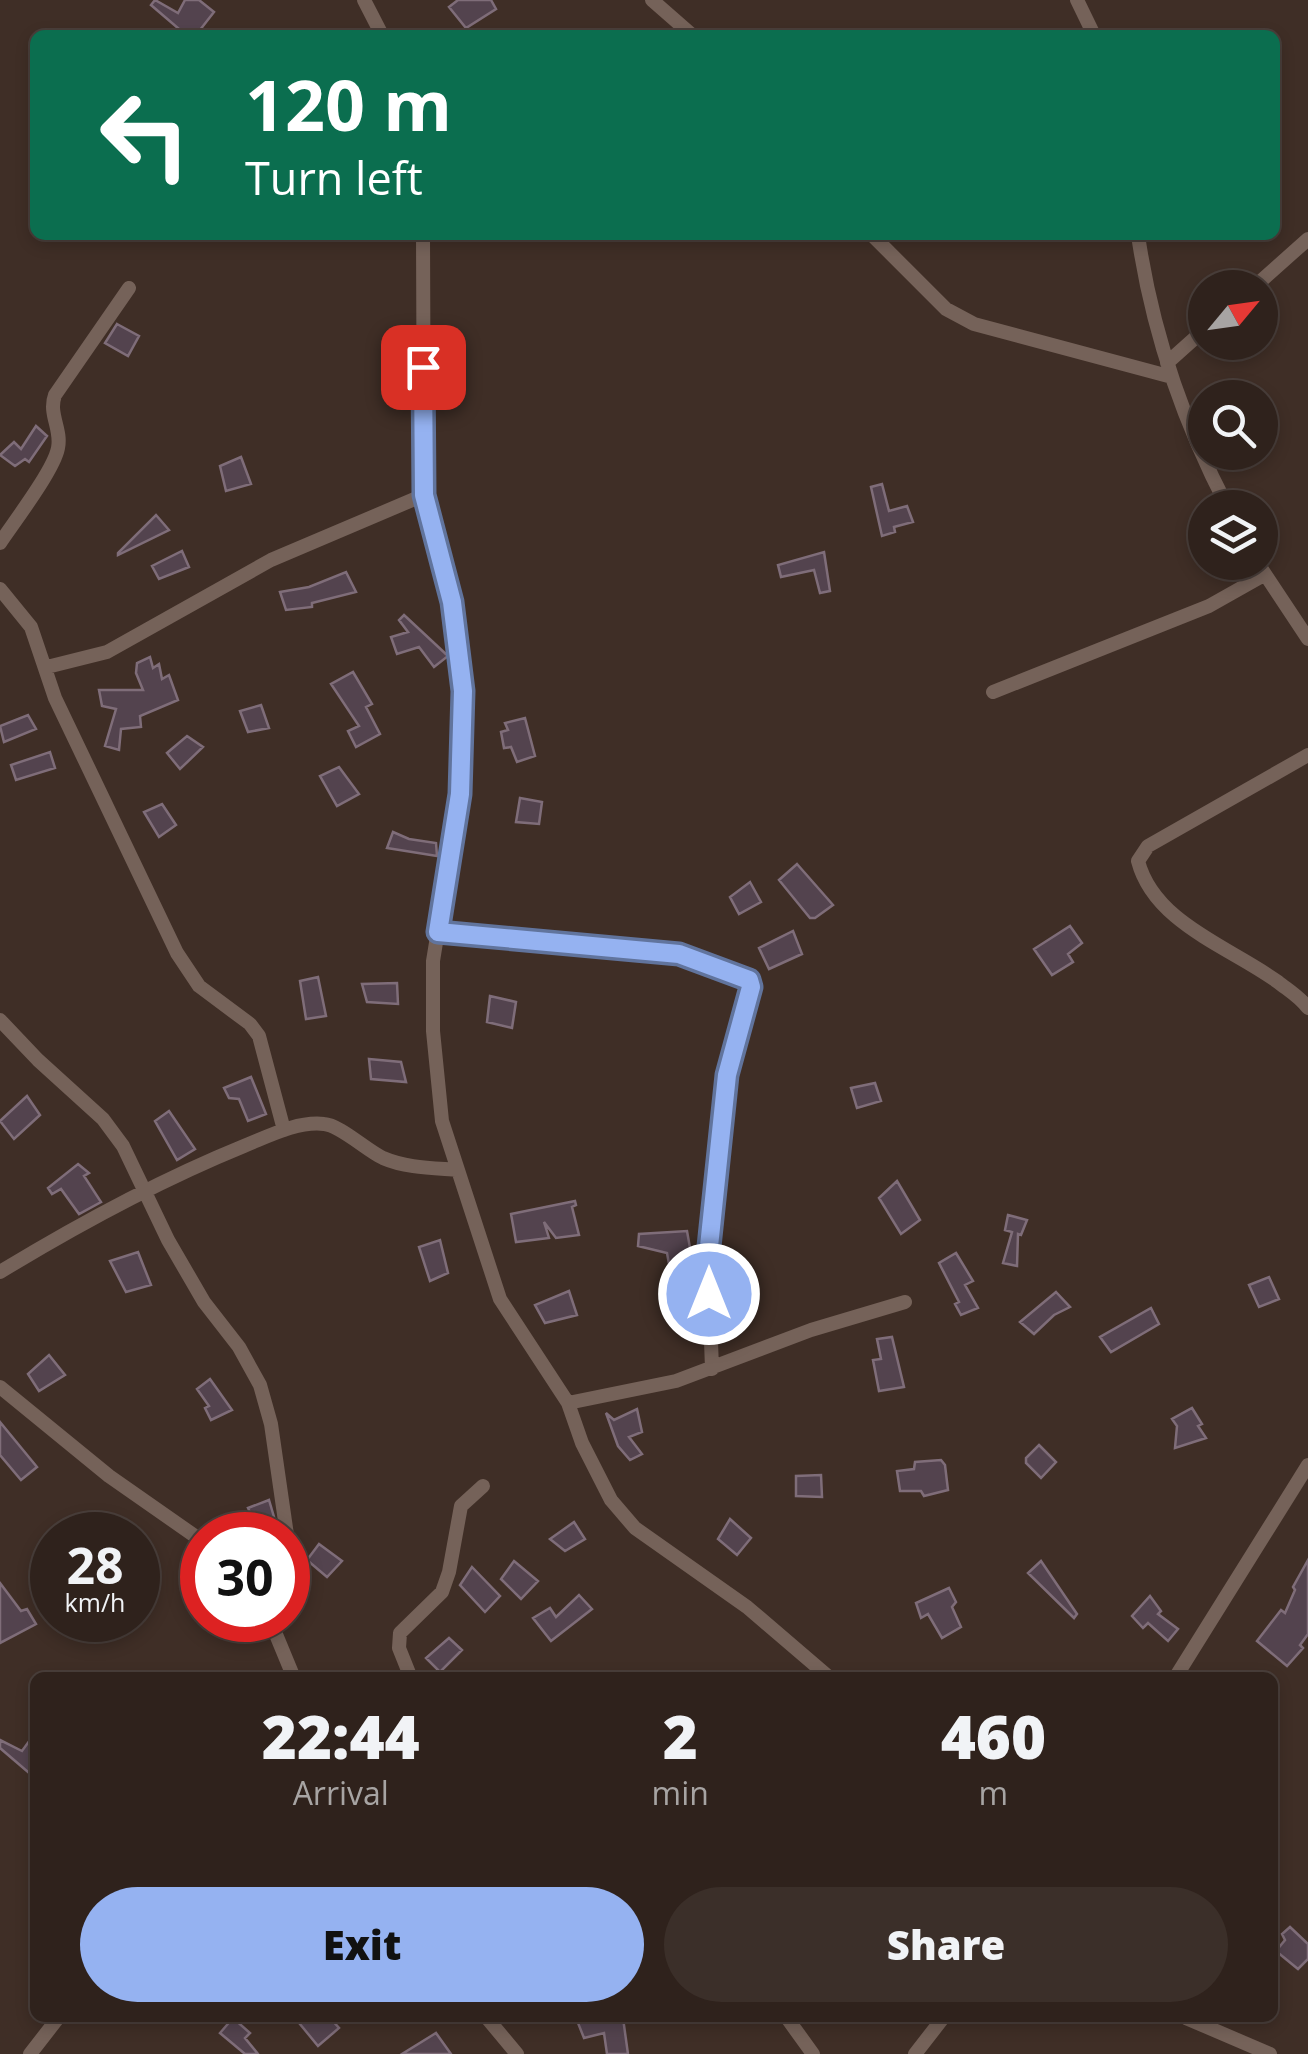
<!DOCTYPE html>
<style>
:root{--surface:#2f221c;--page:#3b2f29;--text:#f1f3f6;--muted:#a7a4a3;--line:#4a3f3b;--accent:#95b2f1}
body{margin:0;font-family:"Open Sans",sans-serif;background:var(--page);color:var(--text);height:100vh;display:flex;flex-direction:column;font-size:38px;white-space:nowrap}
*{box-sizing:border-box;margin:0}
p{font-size:32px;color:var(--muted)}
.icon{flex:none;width:55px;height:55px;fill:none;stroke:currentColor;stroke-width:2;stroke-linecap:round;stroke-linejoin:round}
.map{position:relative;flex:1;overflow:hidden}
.sheet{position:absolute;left:30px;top:1672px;width:1248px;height:350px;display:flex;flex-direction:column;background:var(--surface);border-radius:15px;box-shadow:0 5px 15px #0003,0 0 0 2px var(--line)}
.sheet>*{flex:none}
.hud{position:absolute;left:30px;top:30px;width:1250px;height:210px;border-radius:15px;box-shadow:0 5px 15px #0003,0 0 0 2px var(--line);background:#0b6e4f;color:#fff;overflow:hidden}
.needle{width:65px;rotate:61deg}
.controls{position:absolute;left:1188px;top:270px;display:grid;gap:20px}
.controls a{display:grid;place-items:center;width:90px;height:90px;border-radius:50%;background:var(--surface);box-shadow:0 5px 15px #0003,0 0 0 2px var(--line);font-size:50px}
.speed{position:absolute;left:30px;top:1512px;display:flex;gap:20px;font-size:50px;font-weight:700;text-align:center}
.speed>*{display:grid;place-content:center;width:130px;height:130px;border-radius:50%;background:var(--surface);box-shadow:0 5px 15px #0003,0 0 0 2px var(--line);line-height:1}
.speed small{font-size:25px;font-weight:400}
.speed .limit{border:15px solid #d22;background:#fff;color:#111}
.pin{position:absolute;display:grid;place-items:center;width:85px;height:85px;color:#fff;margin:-42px;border-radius:20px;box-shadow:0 5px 15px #0006}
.me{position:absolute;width:110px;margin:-55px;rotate:0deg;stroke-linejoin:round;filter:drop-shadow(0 0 8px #0008)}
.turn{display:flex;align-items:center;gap:35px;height:210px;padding:0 50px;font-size:45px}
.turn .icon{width:130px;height:130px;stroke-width:2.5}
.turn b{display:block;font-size:70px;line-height:85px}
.eta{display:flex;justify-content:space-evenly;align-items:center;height:170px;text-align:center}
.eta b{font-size:60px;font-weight:800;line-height:70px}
.cta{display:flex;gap:20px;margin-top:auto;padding:20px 50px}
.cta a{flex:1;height:115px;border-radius:60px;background:var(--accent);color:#111;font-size:40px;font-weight:800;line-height:115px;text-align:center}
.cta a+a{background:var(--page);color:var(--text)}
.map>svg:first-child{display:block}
.building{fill:#53434e;stroke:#7f6d79;stroke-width:2.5}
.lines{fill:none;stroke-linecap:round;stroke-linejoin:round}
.street{stroke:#756259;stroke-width:14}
.route-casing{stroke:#61749d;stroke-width:25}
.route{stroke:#95b2f1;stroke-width:18}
</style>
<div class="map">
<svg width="1308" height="2054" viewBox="0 0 1308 2054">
<rect width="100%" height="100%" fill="#3f2e26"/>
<!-- building -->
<path class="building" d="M155 0 178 13 185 0H199L214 12 196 35H186L151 5Z
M458 0H491L496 9 466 28 449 7Z
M117 324 139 336 128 356 105 343Z
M36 426 47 436 29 462 25 459 15 466 0 455 14 442 21 449Z
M241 457 251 484 226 491 220 466Z
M882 484 889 511 907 506 913 522 894 527 895 532 882 536 871 487Z
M156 515 169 530 118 555V553Z
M182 551 189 567 159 579 152 566Z
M824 552 830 591 820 593 814 570 781 577 778 565Z
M346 572 356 592 312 603V607L286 610 280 592 309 587Z
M404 615 448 656 434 667 419 647 397 654 391 637 408 632 399 620Z
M150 657 153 668 159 664 162 679 169 675 178 700 140 716 141 727 121 729 119 750 105 746 116 709 102 706 99 690H143L136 673 137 663Z
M353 672 372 704 366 707 380 734 356 747 348 731 359 726 331 684Z
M261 705 269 728 248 732 240 711Z
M28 715 36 729 4 742 0 726Z
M525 718 535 756 517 762 511 747 504 748 501 732 508 730 505 723Z
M187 736 203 747 180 769 167 753Z
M50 752 55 768 16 780 11 765Z
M339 767 359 794 337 806 320 776Z
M520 798 542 802 539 824 516 822Z
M162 804 176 825 159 837 144 812Z
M393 832 409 839 436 843 437 856 387 848Z
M797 864 833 905 815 918H810L779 880Z
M750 882 761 902 739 914 730 897Z
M1070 926 1082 943 1068 954 1073 962 1052 975 1034 949Z
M793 931 802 954 769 969 759 948Z
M318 977 326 1016 306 1019 300 981Z
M397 983 398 1004 367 1002 362 984Z
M490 996 516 1002 512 1028 487 1022Z
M369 1059 401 1062 406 1082 371 1079Z
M251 1077 266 1114 248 1121 239 1099 229 1098 224 1088Z
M875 1083 881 1101 857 1108 851 1088Z
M27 1096 40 1115 14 1139 0 1121Z
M169 1111 195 1149 177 1160 155 1121Z
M78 1164 89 1173 84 1176 101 1202 79 1214 61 1189 52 1194 48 1188Z
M897 1181 920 1220 901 1234 879 1198Z
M575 1201 576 1205 572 1207 579 1235 556 1238 544 1222 549 1238 516 1242 511 1214Z
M1008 1215 1027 1220 1021 1235 1018 1234 1017 1266 1003 1263 1012 1232 1005 1230Z
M687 1231 692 1259 669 1264 667 1253 638 1246 639 1234Z
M440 1240 448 1273 430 1281 419 1247Z
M138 1252 151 1285 126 1292 110 1261Z
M956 1253 973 1281 965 1285 978 1308 961 1315 955 1304 959 1302 939 1263Z
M1269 1277 1279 1299 1259 1307 1249 1285Z
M569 1291 577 1315 545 1323 535 1305Z
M1056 1292 1070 1307 1054 1315 1034 1334 1020 1322Z
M1151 1308 1159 1324 1111 1352 1100 1337Z
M892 1337 904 1387 879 1391 873 1360 881 1359 877 1339Z
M49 1355 65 1375 39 1391 28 1374Z
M210 1379 232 1410 211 1420 205 1408 209 1406 197 1389Z
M1192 1408 1202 1424 1198 1426 1206 1438 1175 1448 1177 1426 1172 1419Z
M637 1409 642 1432 629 1437 642 1454 630 1460 618 1446 606 1413 614 1420Z
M0 1422 37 1467 21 1480 0 1455Z
M1039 1445 1056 1462 1041 1478 1026 1463V1458Z
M941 1460 945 1465 948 1490 924 1496 921 1491H900L897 1471 914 1469 915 1462Z
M821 1475 822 1497 796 1496V1476Z
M269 1500 274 1517 268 1519 269 1535H261L248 1508Z
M730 1519 751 1538 737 1555 718 1539Z
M574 1522 585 1539 565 1551 550 1539Z
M319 1544 342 1561 327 1577 307 1560Z
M1308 1560V1634L1300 1645 1303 1648 1287 1666 1257 1641 1281 1610 1285 1613 1295 1590 1293 1587Z
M514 1561 538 1581 521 1599 501 1579Z
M1041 1561 1077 1614 1074 1618 1028 1573Z
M472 1567 500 1596 485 1612 460 1585Z
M0 1583 21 1611 27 1609 36 1624 0 1643Z
M949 1588 956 1602 952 1607 961 1627 942 1638 928 1614 921 1618 916 1603Z
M579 1595 592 1609 551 1641 533 1618 550 1608 556 1617Z
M1150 1596 1161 1611 1158 1614 1178 1629 1168 1641 1148 1623 1143 1628 1132 1616Z
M449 1638 462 1650 440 1672 426 1658Z
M35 1733V1778L0 1748V1740L22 1751Z
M1290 1927 1308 1944V1959L1298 1969 1276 1951 1285 1940 1282 1934Z
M233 2018 250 2033 245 2038 258 2054H245L220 2033Z
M295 2018H330L339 2028 318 2046Z
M600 2018H623L628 2054H607L604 2033 584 2038 578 2023Z
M436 2033 451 2054H402Z"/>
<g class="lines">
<!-- street -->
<path class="street" d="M364 0 382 35
M652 0 692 35
M1077 0 1094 35
M423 235 424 495 452 602 463 691 460 795 433 961V1031L442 1121 500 1299 568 1403 582 1443 611 1500 635 1528 747 1607 830 1678
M872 235 946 309 974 324 1172 377
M1138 235C1152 331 1183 422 1228 508
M1253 288 1308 239
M1167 363 1205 329
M0 543C14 522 54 470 58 448 62 429 48 414 55 395L129 288
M1257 562 1308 639
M0 589 31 627 55 698 177 953 199 986 250 1024 259 1036 284 1130
M47 667 107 652 271 560 424 495
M993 692 1209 606 1264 575
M1308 755 1148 846 1138 861C1154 923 1230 947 1278 982 1288 990 1300 997 1308 1008
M438 932 679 954 749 980 751 987 727 1075 721 1122 708 1256 712 1369
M0 1020 38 1060 103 1119 123 1146 168 1240 204 1302 239 1347 260 1385 271 1424 287 1535
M0 1272C79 1224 158 1181 244 1146 269 1136 297 1121 324 1124 340 1125 366 1150 383 1158 406 1168 433 1168 458 1170
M0 1387 109 1476 202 1541
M568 1403 676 1381 811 1330 905 1302
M270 1620 294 1678
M411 1678 399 1648 400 1633 442 1592 449 1572 461 1506 483 1486
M1175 1678 1308 1465
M487 2018 517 2054
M787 2018 813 2054
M1186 2018 1270 2054
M30 2054 58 2018
M915 2054 943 2018"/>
</g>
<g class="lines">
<defs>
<path id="route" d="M423 367 424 495 452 602 463 691 460 794 438 932 679 954 749 980 751 987 727 1075 708 1256 709 1294"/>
</defs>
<!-- route casing -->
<use href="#route" class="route-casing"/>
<!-- route -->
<use href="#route" class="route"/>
</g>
</svg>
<div class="controls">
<a><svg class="needle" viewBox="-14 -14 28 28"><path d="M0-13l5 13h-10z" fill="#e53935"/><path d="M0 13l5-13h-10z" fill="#a7a4a3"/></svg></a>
<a><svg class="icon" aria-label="search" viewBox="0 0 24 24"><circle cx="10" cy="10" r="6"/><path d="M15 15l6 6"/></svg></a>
<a><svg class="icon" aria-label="layers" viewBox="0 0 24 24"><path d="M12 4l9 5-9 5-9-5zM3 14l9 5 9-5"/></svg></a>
</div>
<div class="speed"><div>28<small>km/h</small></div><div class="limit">30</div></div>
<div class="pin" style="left:423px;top:367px;background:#d93025"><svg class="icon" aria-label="arrive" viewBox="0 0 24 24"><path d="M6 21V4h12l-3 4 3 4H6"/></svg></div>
<svg class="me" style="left:709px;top:1294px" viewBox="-20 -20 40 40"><circle r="17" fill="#95b2f1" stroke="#fff" stroke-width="3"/><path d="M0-11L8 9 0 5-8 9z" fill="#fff"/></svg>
<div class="hud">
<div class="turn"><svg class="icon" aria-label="left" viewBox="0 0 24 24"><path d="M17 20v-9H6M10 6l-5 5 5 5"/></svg><div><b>120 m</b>Turn left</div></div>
</div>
<section class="sheet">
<div class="eta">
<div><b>22:44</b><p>Arrival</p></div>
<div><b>2</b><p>min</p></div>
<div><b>460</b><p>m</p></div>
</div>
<div class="cta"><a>Exit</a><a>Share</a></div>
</section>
</div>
